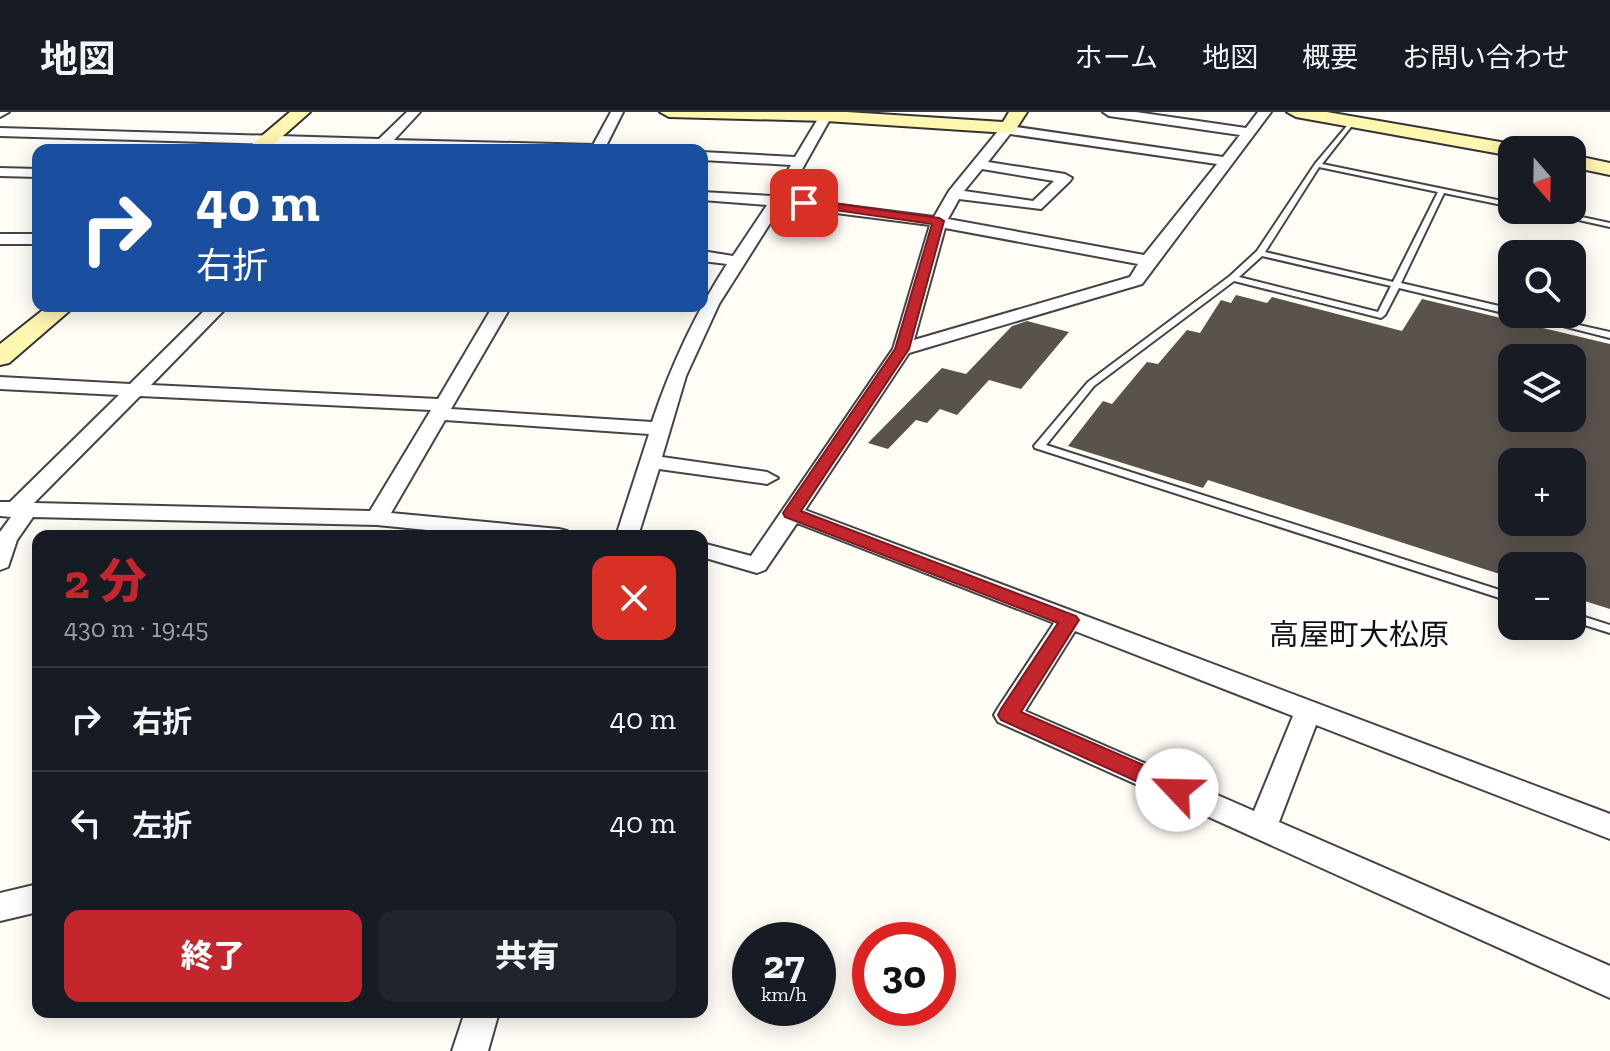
<!DOCTYPE html>
<html lang="ja">
<meta charset="utf-8">
<style>
:root{--surface:#171b24;--page:#20242c;--text:#f1f3f6;--muted:#9ea1a6;--line:#363941;--accent:#c4262e}
body{margin:0;font-family:"Zilla Slab","Noto Sans JP",serif;background:var(--page);color:var(--text);height:100vh;display:flex;flex-direction:column;font-size:30px;white-space:nowrap}
*{box-sizing:border-box;margin:0}
p{font-size:26px;color:var(--muted)}
.icon{flex:none;width:44px;height:44px;fill:none;stroke:currentColor;stroke-width:2;stroke-linecap:round;stroke-linejoin:round}
.map{position:relative;flex:1;overflow:hidden}
.sheet{position:absolute;left:32px;top:418px;width:676px;height:488px;display:flex;flex-direction:column;background:var(--surface);border-radius:16px;box-shadow:0 4px 20px #0003}
.sheet>*{flex:none}
.hud{position:absolute;left:32px;top:32px;width:676px;height:168px;border-radius:16px;box-shadow:0 4px 20px #0003;background:#1a4fa0;color:#fff;overflow:hidden}
.needle{width:52px;rotate:160deg}
.fabs{position:absolute;left:1498px;top:24px;display:grid;gap:16px}
.fabs a{display:grid;place-items:center;width:88px;height:88px;border-radius:16px;background:var(--surface);box-shadow:0 4px 20px #0003;font-size:40px}
.speed{position:absolute;left:732px;top:810px;display:flex;gap:16px;font-size:40px;font-weight:700;text-align:center}
.speed>*{display:grid;place-content:center;width:104px;height:104px;border-radius:50%;background:var(--surface);box-shadow:0 4px 20px #0003;line-height:1}
.speed small{font-size:20px;font-weight:400}
.speed .limit{border:12px solid #d22;background:#fff;color:#111}
.pin{position:absolute;display:grid;place-items:center;width:68px;height:68px;color:#fff;margin:-34px;border-radius:16px;box-shadow:0 4px 12px #0006}
.me{position:absolute;width:88px;margin:-44px;rotate:294deg;stroke-linejoin:round;filter:drop-shadow(0 0 6px #0008)}
.turn{display:flex;align-items:center;gap:28px;height:168px;padding:0 32px;font-size:36px}
.turn .icon{width:104px;height:104px;stroke-width:2.5}
.turn b{display:block;font-size:56px;line-height:68px}
.round{display:grid;place-items:center;flex:none;width:84px;height:84px;border-radius:16px;background:var(--page)}
.summary{display:flex;align-items:center;justify-content:space-between;height:136px;padding:0 32px}
h1{font-size:48px;font-weight:800;line-height:60px;color:var(--accent)}
.button{display:flex;gap:16px;margin-top:auto;padding:16px 32px}
.button a{flex:1;height:92px;border-radius:16px;background:var(--accent);color:#fff;font-size:32px;font-weight:800;line-height:92px;text-align:center}
.button a+a{background:var(--page);color:var(--text)}
ul{padding:0;list-style:none}
li{display:flex;align-items:center;gap:24px;height:104px;padding:0 32px;border-top:2px solid var(--line)}
li div{flex:1}
li b{display:block;font-size:30px}
li em{font-style:normal}
header{display:flex;align-items:center;gap:48px;box-sizing:border-box;height:112px;padding:0 40px;background:var(--surface);border-bottom:2px solid var(--line)}
header strong{font-size:38px}
nav{display:flex;gap:44px;margin-inline-start:auto;font-size:28px}
.map>svg:first-child{display:block}
.building{fill:#5a524d;fill-rule:evenodd}
.lines{fill:none;stroke-linecap:round;stroke-linejoin:round}
.lane-casing{stroke:#444;stroke-width:4}
.street-casing{stroke:#444;stroke-width:4}
.secondary-casing{stroke:#333;stroke-width:4}
.lane{fill:#fff;fill-rule:evenodd}
.street{fill:#fff;fill-rule:evenodd}
.secondary{fill:#fff6b0;fill-rule:evenodd}
.route{fill:#c4262e;stroke:#7f191e;stroke-width:2}
.labels{text-anchor:middle;stroke-width:8;stroke-linejoin:round;paint-order:stroke}
.quarter-label{font-size:30px;fill:#111;stroke:#fff}
</style>
<header>
<strong>地図</strong>
<nav><a>ホーム</a><a>地図</a><a>概要</a><a>お問い合わせ</a></nav>
</header>
<div class="map">
<svg width="1610" height="939" viewBox="0 0 1610 939">
<rect width="100%" height="100%" fill="#fffdf5"/>
<!-- building -->
<path class="building" d="M1236 183 1267 191 1272 185 1402 219 1422 187 1610 232V497L1572 485V454H1512V466L1208 368 1203 376 1068 334 1103 289 1112 292 1147 250 1158 252 1187 218 1200 221 1221 188 1231 191ZM1512 246H1572V306H1512ZM1512 350H1572V410H1512Z
M1027 209 1069 220 1021 277 989 268 957 303 940 297 927 311 916 308 888 337 868 331 942 256 966 262 1012 214Z"/>
<g class="lines">
<defs>
<path id="lane" d="M1351 9 1354 11 1322 52 1512 91V95L1444 81 1401 171 1512 197V202H1514L1512 203 1399 176 1385 203 1381 206 1234 169 1094 274 1046 333 1512 482V490L1035 336 1034 334 1088 270 1230 164 1257 139 1315 52ZM1319 55 1438 80 1393 170 1265 140ZM1262 144 1391 174 1378 200 1239 165Z
M1534 98H1549L1610 111V115Z
M1515 202H1530L1610 220V226Z
M1572 501 1610 513V521L1572 509Z"/>
<path id="street" d="M0 0H9L0 5Z
M407 0H420L394 28 593 33 611 0H623L606 34 617 38 386 35 373 38 372 35 0 24V16L379 27Z
M822 0H834L786 86 934 105 949 79 1003 13 1223 45 1240 23 1109 4 1103 0H1136L1246 16 1258 0H1271L1142 172 909 241 805 398 1610 702V727L1316 613 1279 710 1610 854V886L998 610 994 603 998 596 1054 511 797 411 765 458 757 461 702 445V431L751 444 893 237 930 113 781 94 719 192 686 264 662 345 767 360 778 366 767 372 659 357 638 424H616L649 322 445 308 391 401 559 417 567 419 570 424H488L377 413 33 405 17 428 8 455 0 458V420L11 405 0 404V390H10L119 283 0 277V265L130 272 209 194H228L151 273 438 287 493 194H511L451 297 652 310C671 253 695 202 727 152L702 149V139L733 144 767 93 702 88V80L772 84 791 53 702 48V40L795 45ZM1010 22 1217 52 1144 143 948 107 959 87 1041 97 1070 69 1072 66 1065 62 988 50ZM982 57 1054 69 1033 89 964 79ZM945 116 1138 152 1130 165 914 228ZM140 284 431 298 370 399 34 391ZM1075 519 1293 604 1254 699 1025 599Z
M0 56 38 57V65L0 64Z
M0 122H38V132H0Z
M38 772V800L0 809V781Z
M465 900H499L488 939H452Z"/>
<path id="secondary" d="M290 0H310L267 38H245Z
M660 0H847L1003 10 1009 0H1027L1014 20 1008 21 826 9 669 5Z
M1287 0H1327L1512 32 1522 38H1512V44L1296 5Z
M1572 43 1610 51V63L1572 55Z
M48 194H75L9 251 0 253V232Z"/>
</defs>
<!-- lane casing -->
<use href="#lane" class="lane-casing"/>
<!-- street casing -->
<use href="#street" class="street-casing"/>
<!-- secondary casing -->
<use href="#secondary" class="secondary-casing"/>
<!-- lane -->
<use href="#lane" class="lane"/>
<!-- street -->
<use href="#street" class="street"/>
<!-- secondary -->
<use href="#secondary" class="secondary"/>
</g>
<!-- route -->
<path class="route" d="M804 87 939 106 944 109 909 237 801 399 1076 504 1079 508 1021 600 1185 671 1188 678 1185 684 1177 686 1169 684 1001 608 998 603 1001 597 1058 511 785 405 783 401 895 237 932 112 800 93V88Z"/>
<g class="labels">
<!-- quarter labels -->
<g class="quarter-label">
<text x="1359" y="533">高屋町大松原</text>
</g>
</g>
</svg>
<div class="fabs">
<a><svg class="needle" viewBox="-14 -14 28 28"><path d="M0-13l5 13h-10z" fill="#e53935"/><path d="M0 13l5-13h-10z" fill="#9ea1a6"/></svg></a>
<a><svg class="icon" aria-label="search" viewBox="0 0 24 24"><circle cx="10" cy="10" r="6"/><path d="M15 15l6 6"/></svg></a>
<a><svg class="icon" aria-label="layers" viewBox="0 0 24 24"><path d="M12 4l9 5-9 5-9-5zM3 14l9 5 9-5"/></svg></a>
<a>+</a>
<a>−</a>
</div>
<div class="speed"><div>27<small>km/h</small></div><div class="limit">30</div></div>
<div class="pin" style="left:804px;top:91px;background:#d93025"><svg class="icon" aria-label="arrive" viewBox="0 0 24 24"><path d="M6 21V4h12l-3 4 3 4H6"/></svg></div>
<svg class="me" style="left:1177px;top:678px" viewBox="-20 -20 40 40"><circle r="19" fill="#fff"/><path d="M0-13L10 11 0 6-10 11z" fill="#c4262e"/></svg>
<div class="hud">
<div class="turn"><svg class="icon" aria-label="right" viewBox="0 0 24 24"><path d="M7 20v-9h11M14 6l5 5-5 5"/></svg><div><b>40 m</b>右折</div></div>
</div>
<section class="sheet">
<div class="summary"><div><h1>2 分</h1><p>430 m · 19:45</p></div><a class="round" style="background:#d93025;color:#fff"><svg class="icon" aria-label="close" viewBox="0 0 24 24"><path d="M6 6l12 12M18 6L6 18"/></svg></a></div>
<ul>
<li><svg class="icon" aria-label="right" viewBox="0 0 24 24"><path d="M7 20v-9h11M14 6l5 5-5 5"/></svg><div><b>右折</b></div><em>40 m</em></li>
<li><svg class="icon" aria-label="left" viewBox="0 0 24 24"><path d="M17 20v-9H6M10 6l-5 5 5 5"/></svg><div><b>左折</b></div><em>40 m</em></li>
</ul>
<div class="button"><a>終了</a><a>共有</a></div>
</section>
</div>
